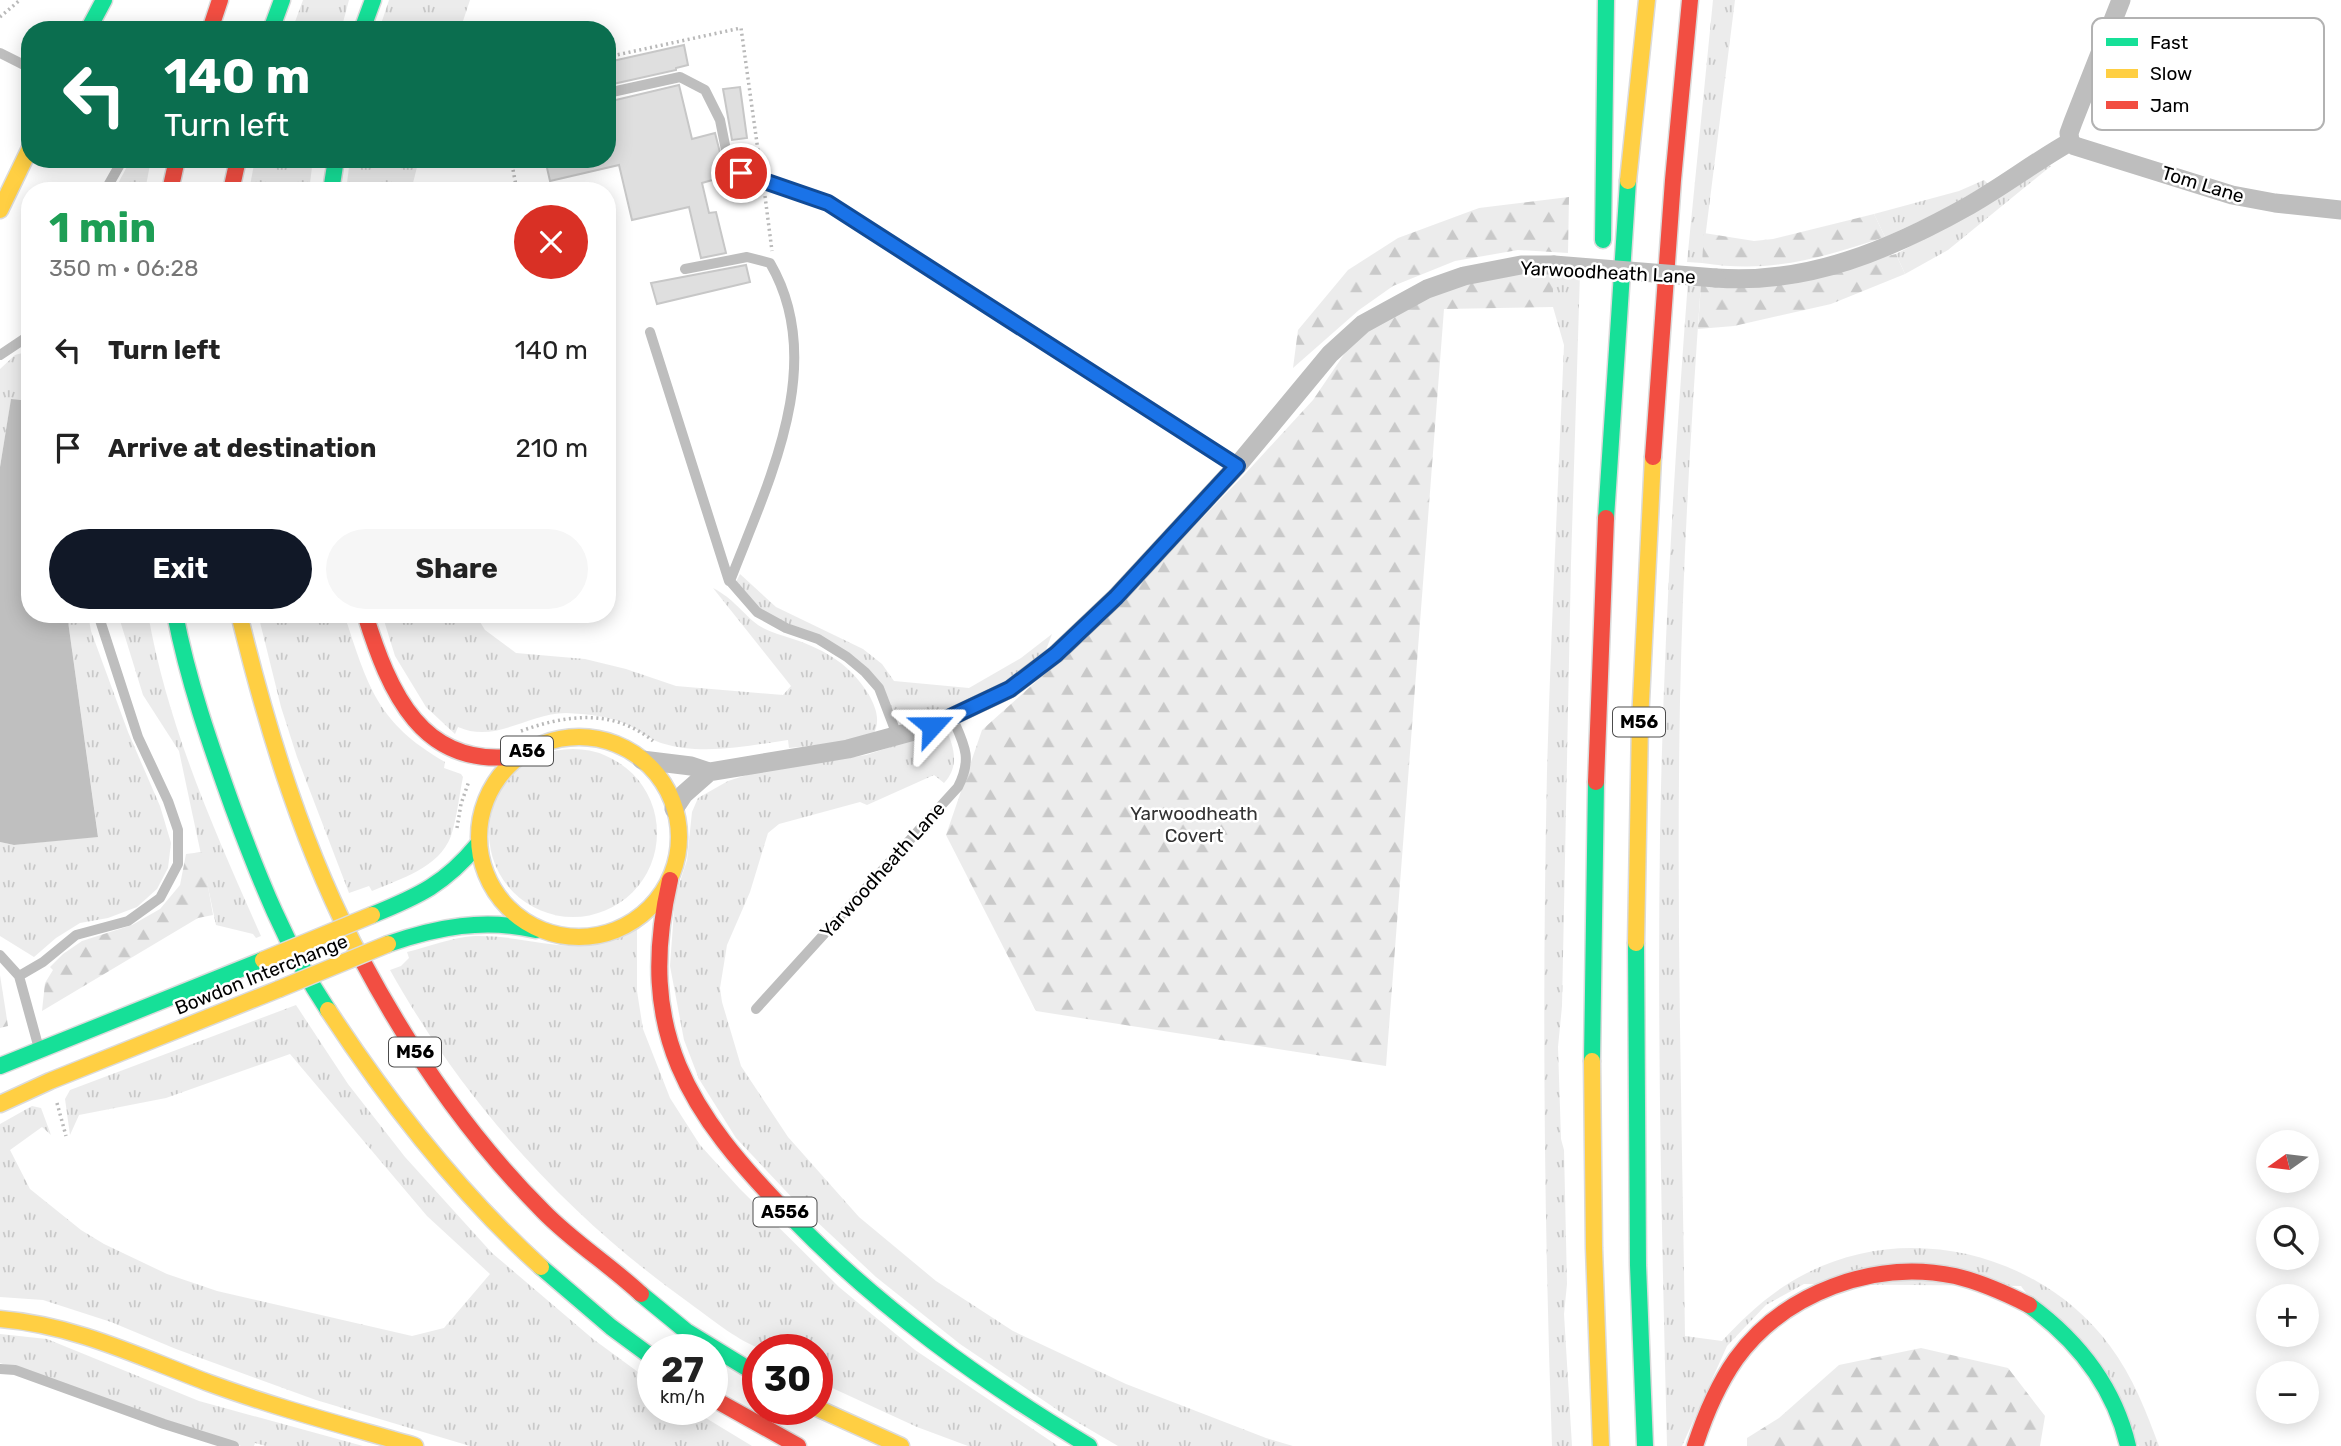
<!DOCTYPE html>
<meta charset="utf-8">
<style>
:root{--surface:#fff;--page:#f6f6f6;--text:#222;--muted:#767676;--accent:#111827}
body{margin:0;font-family:Rubik,sans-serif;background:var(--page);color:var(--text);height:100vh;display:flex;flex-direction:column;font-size:26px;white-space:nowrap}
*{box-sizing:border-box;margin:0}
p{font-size:23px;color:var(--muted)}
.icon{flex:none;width:38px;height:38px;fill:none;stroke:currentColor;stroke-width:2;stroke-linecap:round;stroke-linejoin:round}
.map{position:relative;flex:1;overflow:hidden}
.details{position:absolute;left:21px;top:182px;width:595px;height:441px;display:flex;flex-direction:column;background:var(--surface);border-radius:28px;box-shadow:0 4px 18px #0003}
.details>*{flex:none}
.hud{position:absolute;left:21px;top:21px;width:595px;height:147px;border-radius:28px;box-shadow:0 4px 18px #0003;background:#0b6e4f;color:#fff;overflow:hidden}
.needle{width:46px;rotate:256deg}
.tools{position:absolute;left:2256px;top:1130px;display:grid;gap:14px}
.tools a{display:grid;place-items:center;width:63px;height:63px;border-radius:50%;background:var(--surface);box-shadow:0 4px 18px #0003;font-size:35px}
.speed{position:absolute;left:637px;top:1334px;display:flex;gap:14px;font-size:35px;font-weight:700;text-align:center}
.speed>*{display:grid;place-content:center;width:91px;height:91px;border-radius:50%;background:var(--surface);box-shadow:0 4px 18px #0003;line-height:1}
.speed small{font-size:18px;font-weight:400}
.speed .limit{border:10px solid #d22;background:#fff;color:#111}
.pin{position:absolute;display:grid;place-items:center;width:60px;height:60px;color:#fff;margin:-30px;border:4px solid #fff;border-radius:50%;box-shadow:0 2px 7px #0007}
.me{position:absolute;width:77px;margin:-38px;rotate:66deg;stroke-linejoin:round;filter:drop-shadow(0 0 5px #0008)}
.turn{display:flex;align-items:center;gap:24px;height:147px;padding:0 28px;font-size:32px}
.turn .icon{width:91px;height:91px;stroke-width:2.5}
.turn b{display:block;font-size:49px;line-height:60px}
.round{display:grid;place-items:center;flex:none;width:74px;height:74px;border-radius:37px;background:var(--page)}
.summary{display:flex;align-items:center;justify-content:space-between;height:119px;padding:0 28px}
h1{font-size:42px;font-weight:700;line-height:52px;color:#1e9e55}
.button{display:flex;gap:14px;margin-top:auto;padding:14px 28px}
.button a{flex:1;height:80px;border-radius:42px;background:var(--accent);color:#fff;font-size:28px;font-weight:700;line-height:80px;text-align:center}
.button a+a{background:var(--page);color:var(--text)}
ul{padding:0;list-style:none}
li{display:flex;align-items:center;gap:21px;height:98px;padding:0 28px}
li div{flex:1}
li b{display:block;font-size:26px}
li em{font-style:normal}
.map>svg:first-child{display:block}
.grass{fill:url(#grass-tufts)}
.forest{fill:url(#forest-firs)}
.water{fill:#bfbfbf}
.building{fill:#dfdfdf;stroke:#c7c7c7;stroke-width:2}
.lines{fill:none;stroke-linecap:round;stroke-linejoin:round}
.fast-casing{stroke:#dbdbdb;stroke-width:19}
.slow-casing{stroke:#dbdbdb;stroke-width:19}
.jam-casing{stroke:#dbdbdb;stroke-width:19}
.path{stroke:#b9b9b9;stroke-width:3.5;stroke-dasharray:2 3.5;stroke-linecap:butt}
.lane{stroke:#bebebe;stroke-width:10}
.street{stroke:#bebebe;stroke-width:19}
.fast{stroke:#16e098;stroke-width:16}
.slow{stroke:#ffcf43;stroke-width:16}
.jam{stroke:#f24e42;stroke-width:16}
.slow-bridge-casing{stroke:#dbdbdb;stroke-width:19;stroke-linecap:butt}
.street-bridge{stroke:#bebebe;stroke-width:19}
.slow-bridge{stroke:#ffcf43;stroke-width:16}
.route-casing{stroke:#114b97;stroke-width:18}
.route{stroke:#1a73e8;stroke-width:12}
.labels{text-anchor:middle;stroke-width:5;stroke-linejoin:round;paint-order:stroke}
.shield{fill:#fff;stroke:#4c4c4c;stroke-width:2}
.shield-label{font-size:18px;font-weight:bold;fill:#000}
.street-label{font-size:19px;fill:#000;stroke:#fff}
.park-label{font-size:19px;fill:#333;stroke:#fff}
.key{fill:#fff;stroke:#b2b2b2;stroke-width:2}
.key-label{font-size:19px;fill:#000}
</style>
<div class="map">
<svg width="2341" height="1446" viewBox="0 0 2341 1446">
<defs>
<pattern id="grass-tufts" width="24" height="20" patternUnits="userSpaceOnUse" patternTransform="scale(1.75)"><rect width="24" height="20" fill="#ececec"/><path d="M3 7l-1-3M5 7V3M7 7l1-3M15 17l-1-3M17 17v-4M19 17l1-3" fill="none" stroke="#c9c9c9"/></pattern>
<pattern id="forest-firs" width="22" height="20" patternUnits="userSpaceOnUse" patternTransform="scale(1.75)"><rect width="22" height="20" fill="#ececec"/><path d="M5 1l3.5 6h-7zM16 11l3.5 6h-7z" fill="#c9c9c9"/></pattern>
</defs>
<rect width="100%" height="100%" fill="#fff"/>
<!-- grass -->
<path class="grass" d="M303 0H349L341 30H292Z
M389 0H470L460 30H379Z
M1713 0H1735L1702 263 1687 262Z
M131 159H151L145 191H114Z
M255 159H313L309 191H249Z
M350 159H419L411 191H346Z
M2044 164 2051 166 1948 250 1905 274 1896 254 1952 224Z
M1984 180 1988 184 1935 214 1885 237 1874 214 1959 191Z
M1553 271 1580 273 1571 563 1562 1006 1558 1047 1561 1139 1564 1150 1567 1284 1564 1314 1572 1446H1552C1544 1221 1542 996 1547 771 1551 629 1558 487 1564 345L1553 307Z
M1688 281 1701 283C1691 422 1683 561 1680 701 1676 912 1682 1124 1685 1336L1722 1341C1747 1314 1772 1291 1805 1274 1908 1220 2041 1253 2110 1346 2133 1377 2146 1411 2159 1446H2139L2021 1286 1804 1284 1766 1305 1727 1346 1682 1446H1667C1662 1243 1657 1040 1660 837 1663 651 1674 466 1688 281Z
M30 351V401L11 400 0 467V369L15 355Z
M740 574 776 607 863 649 882 664 894 681 969 688 1021 658 1052 634 1046 650 1018 673 960 708 913 723 904 721 896 715 872 673 816 635 760 612 735 584Z
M713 588C734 599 741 612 758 625 768 632 782 635 793 639 826 650 851 665 869 695 876 708 881 721 873 735L846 742 789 748 788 740C745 746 703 756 661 743 649 739 639 730 628 725 610 716 586 714 566 713 528 713 496 744 458 727L455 734 426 707 395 656 382 614H475L485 630 516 653 585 659 626 669 676 686 783 695 791 686Z
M67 614H88L91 631 128 732 160 806 171 843 168 868 157 889 137 907 108 918 80 923 56 938 34 957 0 936V842L14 845 98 836Z
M118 614H148C168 728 215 832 261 936L256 938 253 934 216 925 179 751 143 695Z
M258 614H344C368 686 376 722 445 762L444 768 461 774 463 777C459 796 457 818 451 836 439 868 400 879 372 891L369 886 349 893 297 757 281 707Z
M946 729C954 747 960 766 944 783L934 775 867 805 860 802 779 824 768 833 750 892 727 945 720 988 722 1002 741 1066 788 1137 859 1217 936 1281 1013 1331 1126 1384 1266 1438 1293 1446H1118L1065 1415 960 1344 876 1277 799 1205 736 1138 699 1079 684 1040 670 966 675 897 687 860 692 812 698 798 728 781 753 773 866 755Z
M489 833a84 84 0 1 1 168 0a84 84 0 1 1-168 0Z
M637 928V991L643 1029 670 1098 700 1145 740 1189 839 1287 915 1350 1058 1446H968L917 1427 817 1381V1349C802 1349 772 1353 759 1348 735 1339 709 1317 688 1302 565 1214 464 1102 390 970L401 966 409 958 407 952C428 947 453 937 475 936 538 935 576 963 637 928Z
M296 1005 348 1084 405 1157 492 1253 593 1339 653 1383V1409H691L752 1446H470L316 1400 176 1349 111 1322 43 1300 0 1297V1124L32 1106 41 1108 51 1135 42 1127 10 1150 30 1189 81 1230 104 1244 167 1274 217 1291 412 1336 444 1328 490 1274 427 1216 290 1054 166 1098 79 1115 70 1135 65 1099 70 1090Z
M0 1334 47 1339 199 1401 363 1446H266L255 1443 254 1446H241L0 1363Z"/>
<!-- forest -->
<path class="forest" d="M1569 197 1568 253 1518 250 1455 261 1393 286 1359 310 1293 368 1298 330 1348 270 1398 238 1479 208Z
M1874 214 1885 237C1821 258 1771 274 1702 263L1704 233 1754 241 1773 239Z
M1896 254 1905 274 1831 304 1734 326 1698 329 1701 283 1856 263Z
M1553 271V307L1444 309 1386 1066 1036 1011 946 835 982 730 1095 629 1244 475 1313 400 1349 347 1387 316 1434 291 1503 274Z
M202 852 213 915 198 918 42 1011 45 983 53 970 50 967 63 954 82 941 132 925 160 909 180 885 186 854Z
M0 975 8 1026 0 1028Z
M1921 1348 2008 1368 2045 1416 2040 1446H1747V1438L1779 1418 1839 1365Z"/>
<!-- water -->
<path class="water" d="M11 399 30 401V614H67L98 837 14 845 0 842V467Z"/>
<!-- building -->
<path class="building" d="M684 45 688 65 676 68V70L613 84 608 62Z
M679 85 692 139 715 133 726 176 702 183 709 213 716 212 726 253 701 258 689 207 632 220 619 165 550 181 545 159H607V102Z
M740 87 747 138 732 140 723 89Z
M746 265 750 282 657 304 651 283Z"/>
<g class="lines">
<defs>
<path id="fast" d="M88 30 104 0
M271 30 282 0
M362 30 373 0
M331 191 336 159
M1603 240 1606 0
M1606 518 1628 181
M175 614C188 681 210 744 233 808 259 878 286 947 328 1010
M372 915C419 896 445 884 478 844
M1636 943 1638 1265 1645 1446
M388 944C437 927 484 918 536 930
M1592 1061 1596 782
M0 1066 263 960
M791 1217C879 1308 981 1381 1089 1446
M541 1267 611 1327 653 1358
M641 1294 686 1331 758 1375
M2029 1305C2078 1341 2114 1386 2128 1446"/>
<path id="slow" d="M1628 181 1647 0
M0 210 30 148
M239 614C268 733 304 851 362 960
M479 837a100 100 0 1 1 200 0a100 100 0 1 1-200 0Z
M1636 943 1640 722 1653 457
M328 1010C389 1103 458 1192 541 1267
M1592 1061 1594 1248 1601 1446
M0 1104 50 1081 279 989
M0 1319C75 1325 140 1357 209 1383 277 1408 346 1426 415 1446
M817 1408 901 1446"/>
<path id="jam" d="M210 30 220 0
M170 191 177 159
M231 191 238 159
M1653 457 1673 180 1690 0
M365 614C389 692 422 770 518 756
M1596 782 1606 518
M670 880C635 1032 688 1112 791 1217
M362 960C411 1052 469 1137 543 1211 573 1242 610 1265 641 1294
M712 1398 798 1446
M1695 1446C1705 1415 1717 1386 1736 1359 1784 1293 1874 1259 1955 1276 1981 1282 2005 1293 2029 1305"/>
</defs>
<!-- fast casing -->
<use href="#fast" class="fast-casing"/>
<!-- slow casing -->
<use href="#slow" class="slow-casing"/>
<!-- jam casing -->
<use href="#jam" class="jam-casing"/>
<!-- path -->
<path class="path" d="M0 17 20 0
M607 57 741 28 760 165
M511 159 517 191
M765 196 772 251
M521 731C565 715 613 708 653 741
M457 828 461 804 469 781
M57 1103 66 1136"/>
<!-- lane -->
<path class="lane" d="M0 53 30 68
M612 92 680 77 705 90 720 120 727 155 741 173 828 203 1237 466
M105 191 123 159
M685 269 747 257 770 263C829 364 767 484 730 581L757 612 786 628 818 639 847 657 865 672 879 688 897 735
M650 332 729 581
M0 355 30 335
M0 955 19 976 38 1045
M19 976 43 962 76 935 128 921 160 898 178 864V830L168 801 138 737 98 614
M756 1009 958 787C973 758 964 744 952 717
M0 1369 15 1370 164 1424 234 1446"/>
<!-- street -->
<path class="street" d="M2070 142 2075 146 2232 195 2275 203 2341 210
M2070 142 2069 133 2073 122 2121 0
M1716 278C1808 285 1892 249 1970 205 2005 185 2036 161 2070 142
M642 760 691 766 709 772
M674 809 684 794 709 772 848 749 932 726 1010 689 1056 654 1116 597 1237 466 1330 354 1363 324 1427 289 1464 276 1521 265H1554"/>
<!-- fast -->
<use href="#fast" class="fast"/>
<!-- slow -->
<use href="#slow" class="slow"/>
<!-- jam -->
<use href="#jam" class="jam"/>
<defs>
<path id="slow-bridge" d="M263 960 372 915
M279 989 388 944"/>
</defs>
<!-- slow-bridge casing -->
<use href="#slow-bridge" class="slow-bridge-casing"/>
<!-- street-bridge -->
<path class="street-bridge" d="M1554 265 1716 278"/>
<!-- slow-bridge -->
<use href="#slow-bridge" class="slow-bridge"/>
</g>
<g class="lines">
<defs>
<path id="route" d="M741 173 828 203 1237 466 1116 597 1056 654 1010 689 932 726"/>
</defs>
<!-- route casing -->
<use href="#route" class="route-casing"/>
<!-- route -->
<use href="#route" class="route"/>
</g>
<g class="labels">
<!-- shield labels -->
<g class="shield">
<rect x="1613" y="707.5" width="52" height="29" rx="5"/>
<rect x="501" y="736.5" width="52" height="29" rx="5"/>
<rect x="389" y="1037.5" width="52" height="29" rx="5"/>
<rect x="753.5" y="1197.5" width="63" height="29" rx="5"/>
</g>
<g class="shield-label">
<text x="1639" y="728">M56</text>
<text x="527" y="757">A56</text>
<text x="415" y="1058">M56</text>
<text x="785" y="1218">A556</text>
</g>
<!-- street labels -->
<g class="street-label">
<text transform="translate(2203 184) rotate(17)" y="7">Tom Lane</text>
<text transform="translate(1608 272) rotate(3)" y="7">Yarwoodheath Lane</text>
<text transform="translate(882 870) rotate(-48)" y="7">Yarwoodheath Lane</text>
<text transform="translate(261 974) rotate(-22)" y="7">Bowdon Interchange</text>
</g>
<!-- park labels -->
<g class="park-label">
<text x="1194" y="820">Yarwoodheath<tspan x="1194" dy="22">Covert</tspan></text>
</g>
</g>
<!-- legend -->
<rect x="2092" y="18" width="232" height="112" rx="10" class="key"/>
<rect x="2106" y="38" width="32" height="8" fill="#16e098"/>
<rect x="2106" y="69" width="32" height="9" fill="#ffcf43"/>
<rect x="2106" y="101" width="32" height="8" fill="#f24e42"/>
<g class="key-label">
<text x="2150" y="49">Fast</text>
<text x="2150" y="80">Slow</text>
<text x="2150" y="112">Jam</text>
</g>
</svg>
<div class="tools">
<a><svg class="needle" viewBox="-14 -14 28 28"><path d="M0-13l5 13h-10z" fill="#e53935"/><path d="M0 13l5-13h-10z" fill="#767676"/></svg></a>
<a><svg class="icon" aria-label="search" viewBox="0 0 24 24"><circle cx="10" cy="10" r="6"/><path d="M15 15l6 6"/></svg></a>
<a>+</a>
<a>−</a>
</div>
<div class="speed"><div>27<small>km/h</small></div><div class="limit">30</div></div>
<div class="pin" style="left:741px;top:173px;background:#d93025"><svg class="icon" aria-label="arrive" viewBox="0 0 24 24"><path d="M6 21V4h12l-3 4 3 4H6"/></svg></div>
<svg class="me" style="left:932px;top:726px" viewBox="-20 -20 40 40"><path d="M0-17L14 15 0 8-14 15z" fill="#1a73e8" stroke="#fff" stroke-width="4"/></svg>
<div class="hud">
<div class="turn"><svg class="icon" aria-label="left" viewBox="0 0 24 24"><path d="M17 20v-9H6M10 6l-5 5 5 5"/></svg><div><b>140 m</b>Turn left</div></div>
</div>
<section class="details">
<div class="summary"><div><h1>1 min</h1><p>350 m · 06:28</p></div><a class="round" style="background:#d93025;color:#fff"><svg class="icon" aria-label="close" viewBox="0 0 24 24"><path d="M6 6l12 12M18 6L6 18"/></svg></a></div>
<ul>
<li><svg class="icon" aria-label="left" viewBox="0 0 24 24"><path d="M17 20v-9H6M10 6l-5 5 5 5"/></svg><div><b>Turn left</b></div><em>140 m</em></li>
<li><svg class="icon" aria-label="arrive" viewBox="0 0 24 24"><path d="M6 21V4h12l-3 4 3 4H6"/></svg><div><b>Arrive at destination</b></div><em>210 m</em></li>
</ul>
<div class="button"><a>Exit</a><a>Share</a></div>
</section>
</div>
